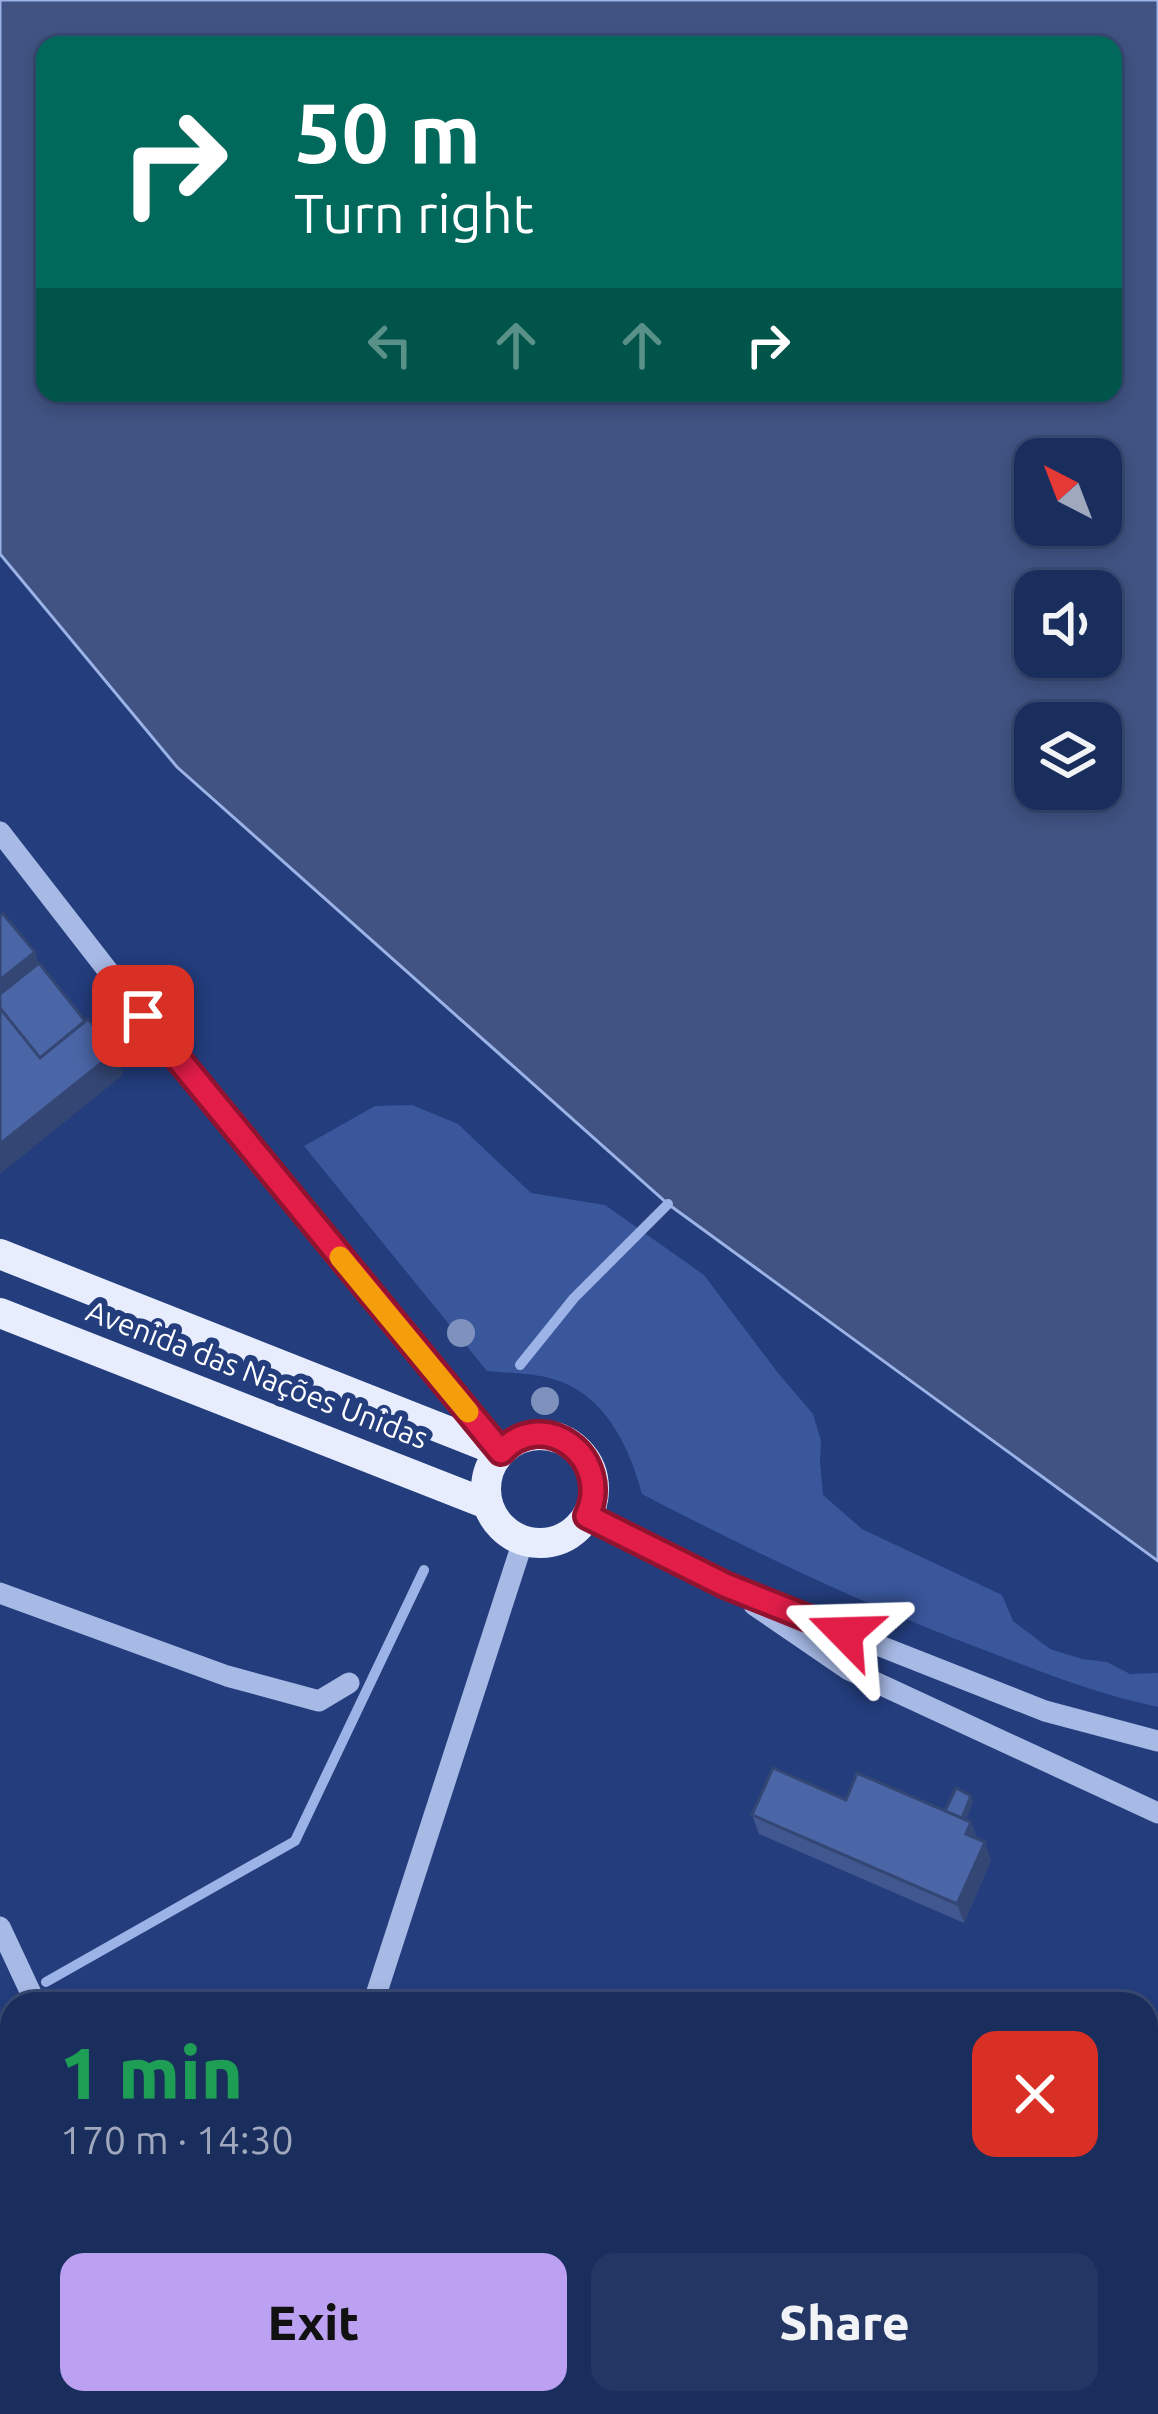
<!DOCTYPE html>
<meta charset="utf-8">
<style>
:root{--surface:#1a2e5e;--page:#233664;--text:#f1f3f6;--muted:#9fa8bc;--line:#384a73;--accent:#bca0f2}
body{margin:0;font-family:Ubuntu,sans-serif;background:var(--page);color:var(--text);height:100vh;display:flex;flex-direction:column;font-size:45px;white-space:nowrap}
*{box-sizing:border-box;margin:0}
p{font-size:39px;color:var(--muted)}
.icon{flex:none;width:66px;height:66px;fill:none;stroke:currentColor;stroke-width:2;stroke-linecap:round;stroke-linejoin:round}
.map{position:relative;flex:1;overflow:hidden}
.panel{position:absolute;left:0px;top:1992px;width:1158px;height:423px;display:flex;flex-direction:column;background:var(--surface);border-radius:36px 36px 0 0;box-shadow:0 6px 18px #0003,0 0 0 3px var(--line)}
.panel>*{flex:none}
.guide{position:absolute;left:36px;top:36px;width:1086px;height:366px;border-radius:24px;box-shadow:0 6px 18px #0003,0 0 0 3px var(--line);background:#00695c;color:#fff;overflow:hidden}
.needle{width:78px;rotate:318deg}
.tools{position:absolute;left:1014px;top:438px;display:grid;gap:24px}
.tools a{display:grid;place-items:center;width:108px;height:108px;border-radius:24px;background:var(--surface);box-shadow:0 6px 18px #0003,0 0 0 3px var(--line);font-size:60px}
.pin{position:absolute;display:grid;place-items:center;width:102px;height:102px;color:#fff;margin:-51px;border-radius:24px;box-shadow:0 6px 18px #0006}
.me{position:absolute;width:132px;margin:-66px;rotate:292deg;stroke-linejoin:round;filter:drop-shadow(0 0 9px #0008)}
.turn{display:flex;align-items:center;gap:42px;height:252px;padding:0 60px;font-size:54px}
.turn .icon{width:156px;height:156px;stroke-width:2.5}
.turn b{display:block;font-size:84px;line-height:102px}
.lanes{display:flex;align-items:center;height:114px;padding:0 60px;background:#0003;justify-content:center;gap:60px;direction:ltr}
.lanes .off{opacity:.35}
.round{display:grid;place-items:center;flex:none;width:126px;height:126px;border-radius:24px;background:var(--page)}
.headline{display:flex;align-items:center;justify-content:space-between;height:204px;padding:0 60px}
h1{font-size:72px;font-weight:800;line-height:90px;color:#1e9e55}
.cta{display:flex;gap:24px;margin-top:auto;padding:24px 60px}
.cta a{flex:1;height:138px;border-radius:24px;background:var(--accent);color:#111;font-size:48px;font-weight:800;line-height:138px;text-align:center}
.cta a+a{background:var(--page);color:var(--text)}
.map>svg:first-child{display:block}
.green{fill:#3a579c}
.water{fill:#405382;stroke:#9bb3e7;stroke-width:3;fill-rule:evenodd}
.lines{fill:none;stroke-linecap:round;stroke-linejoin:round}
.stream{stroke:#9bb3e7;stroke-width:10}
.minor{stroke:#a7bae6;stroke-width:21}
.major{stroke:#e8edfd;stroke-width:30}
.tree{fill:#7f92be}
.wall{fill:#40588f}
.shaded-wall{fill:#344774}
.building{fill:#4b66a6;stroke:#344774;stroke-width:3}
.route-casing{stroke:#92132f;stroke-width:30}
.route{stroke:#e11d48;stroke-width:21}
.slow{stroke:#f59e0b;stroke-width:21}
.labels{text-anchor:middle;stroke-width:12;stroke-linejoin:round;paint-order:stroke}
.street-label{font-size:30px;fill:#fff;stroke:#233d7d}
</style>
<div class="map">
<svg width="1158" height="2414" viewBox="0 0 1158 2414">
<rect width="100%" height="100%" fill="#233d7d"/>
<!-- green -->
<path class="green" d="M412 1105 458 1124 531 1193 605 1205 704 1275 778 1373 813 1414 821 1441 820 1461 823 1495 862 1529 1002 1595 1013 1621 1050 1649 1082 1659 1107 1662 1130 1674 1158 1673V1707C1101 1695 1046 1674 992 1653 871 1608 757 1554 642 1494 629 1446 605 1394 553 1379 532 1373 509 1373 487 1371L304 1146 375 1106Z"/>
<!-- water -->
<path class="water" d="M0 0H1158V1561L668 1204 177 767 0 554ZM45 45H1113V393H45ZM1035 459H1101V525H1035ZM1035 591H1101V657H1035ZM1035 723H1101V789H1035Z"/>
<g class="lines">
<!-- stream -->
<path class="stream" d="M520 1365 574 1298 668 1204
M46 1982 295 1841 424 1570"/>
<!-- minor -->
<path class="minor" d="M0 832 143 1016 497 1448
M587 1516 725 1585 1045 1711 1158 1741
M0 1593 227 1676 319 1701 349 1683
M754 1605 849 1670 1158 1813
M0 1927 36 2004
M373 2004 523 1541
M0 2310 12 2298
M315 2403 330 2414
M242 2414 246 2403
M527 2414 537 2403"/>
<!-- major -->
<path class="major" d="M0 1254 501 1452
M0 1313 487 1504
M486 1489a54 54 0 1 1 108 0a54 54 0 1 1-108 0Z"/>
</g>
<!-- trees -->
<g class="tree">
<circle cx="461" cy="1333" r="14"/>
<circle cx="545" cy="1401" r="14"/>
</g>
<!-- wall -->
<path class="wall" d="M846 1800 945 1811 973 1802 966 1820 971 1822 977 1838 991 1860 964 1923 759 1834 752 1815Z
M12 2314V2400L0 2394V2328Z
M17 2403H50L44 2414H38Z"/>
<!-- shaded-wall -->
<path class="shaded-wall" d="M35 952 43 976 0 1010V980Z
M115 1052 123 1075 0 1174V1144Z
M971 1796 973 1802 961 1833 958 1826Z
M971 1822 977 1840 966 1834Z
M985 1842 991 1860 964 1923 957 1904Z
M39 2403H50L44 2414H42Z"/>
<!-- building -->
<path class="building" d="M3 914 35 952 0 980V916Z
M39 963 85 1021 40 1058 0 1008V994Z
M0 1008 40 1058 88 1019 115 1052 0 1144Z
M773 1768 846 1800 857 1773 971 1822 966 1834 985 1842 957 1904 752 1815Z
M956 1788 971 1796 962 1818 945 1811Z
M8 2312 12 2314V2390L0 2384V2328Z
M0 2395 21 2406 17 2414H0Z
M65 2403H79L105 2414H60Z"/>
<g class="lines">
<defs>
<path id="route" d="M143 1016 501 1452C544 1405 614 1458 587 1516L725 1585 845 1633"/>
</defs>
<!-- route casing -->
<use href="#route" class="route-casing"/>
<!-- route -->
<use href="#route" class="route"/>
<!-- slow -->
<path class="slow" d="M340 1257 468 1412"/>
</g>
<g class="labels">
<!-- street labels -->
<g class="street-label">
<text transform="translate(257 1375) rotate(21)" y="10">Avenida das Nações Unidas</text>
</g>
</g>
</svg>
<div class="tools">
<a><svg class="needle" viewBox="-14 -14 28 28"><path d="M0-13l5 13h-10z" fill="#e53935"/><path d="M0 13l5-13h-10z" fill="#9fa8bc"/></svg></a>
<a><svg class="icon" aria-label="sound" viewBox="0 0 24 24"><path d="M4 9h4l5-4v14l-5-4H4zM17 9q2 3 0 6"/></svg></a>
<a><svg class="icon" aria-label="layers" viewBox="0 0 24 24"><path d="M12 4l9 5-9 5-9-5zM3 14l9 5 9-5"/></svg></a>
</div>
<div class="pin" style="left:143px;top:1016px;background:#d93025"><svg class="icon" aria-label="arrive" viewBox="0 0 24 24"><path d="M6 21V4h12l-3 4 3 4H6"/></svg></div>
<svg class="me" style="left:845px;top:1633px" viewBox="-20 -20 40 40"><path d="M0-17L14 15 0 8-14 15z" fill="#e11d48" stroke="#fff" stroke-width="4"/></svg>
<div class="guide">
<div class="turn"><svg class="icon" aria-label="right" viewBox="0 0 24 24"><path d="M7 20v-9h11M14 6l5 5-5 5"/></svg><div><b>50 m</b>Turn right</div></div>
<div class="lanes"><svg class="icon off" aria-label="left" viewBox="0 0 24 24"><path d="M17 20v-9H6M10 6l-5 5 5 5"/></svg><svg class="icon off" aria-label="ahead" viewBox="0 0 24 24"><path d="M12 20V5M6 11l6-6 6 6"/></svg><svg class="icon off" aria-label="ahead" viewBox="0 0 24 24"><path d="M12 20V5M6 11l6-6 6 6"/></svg><svg class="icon" aria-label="right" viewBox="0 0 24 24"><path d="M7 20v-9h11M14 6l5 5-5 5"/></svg></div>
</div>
<section class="panel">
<div class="headline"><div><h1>1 min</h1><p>170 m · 14:30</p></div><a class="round" style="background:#d93025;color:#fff"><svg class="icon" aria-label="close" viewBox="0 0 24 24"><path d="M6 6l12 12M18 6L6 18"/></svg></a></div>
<div class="cta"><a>Exit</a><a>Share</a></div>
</section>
</div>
